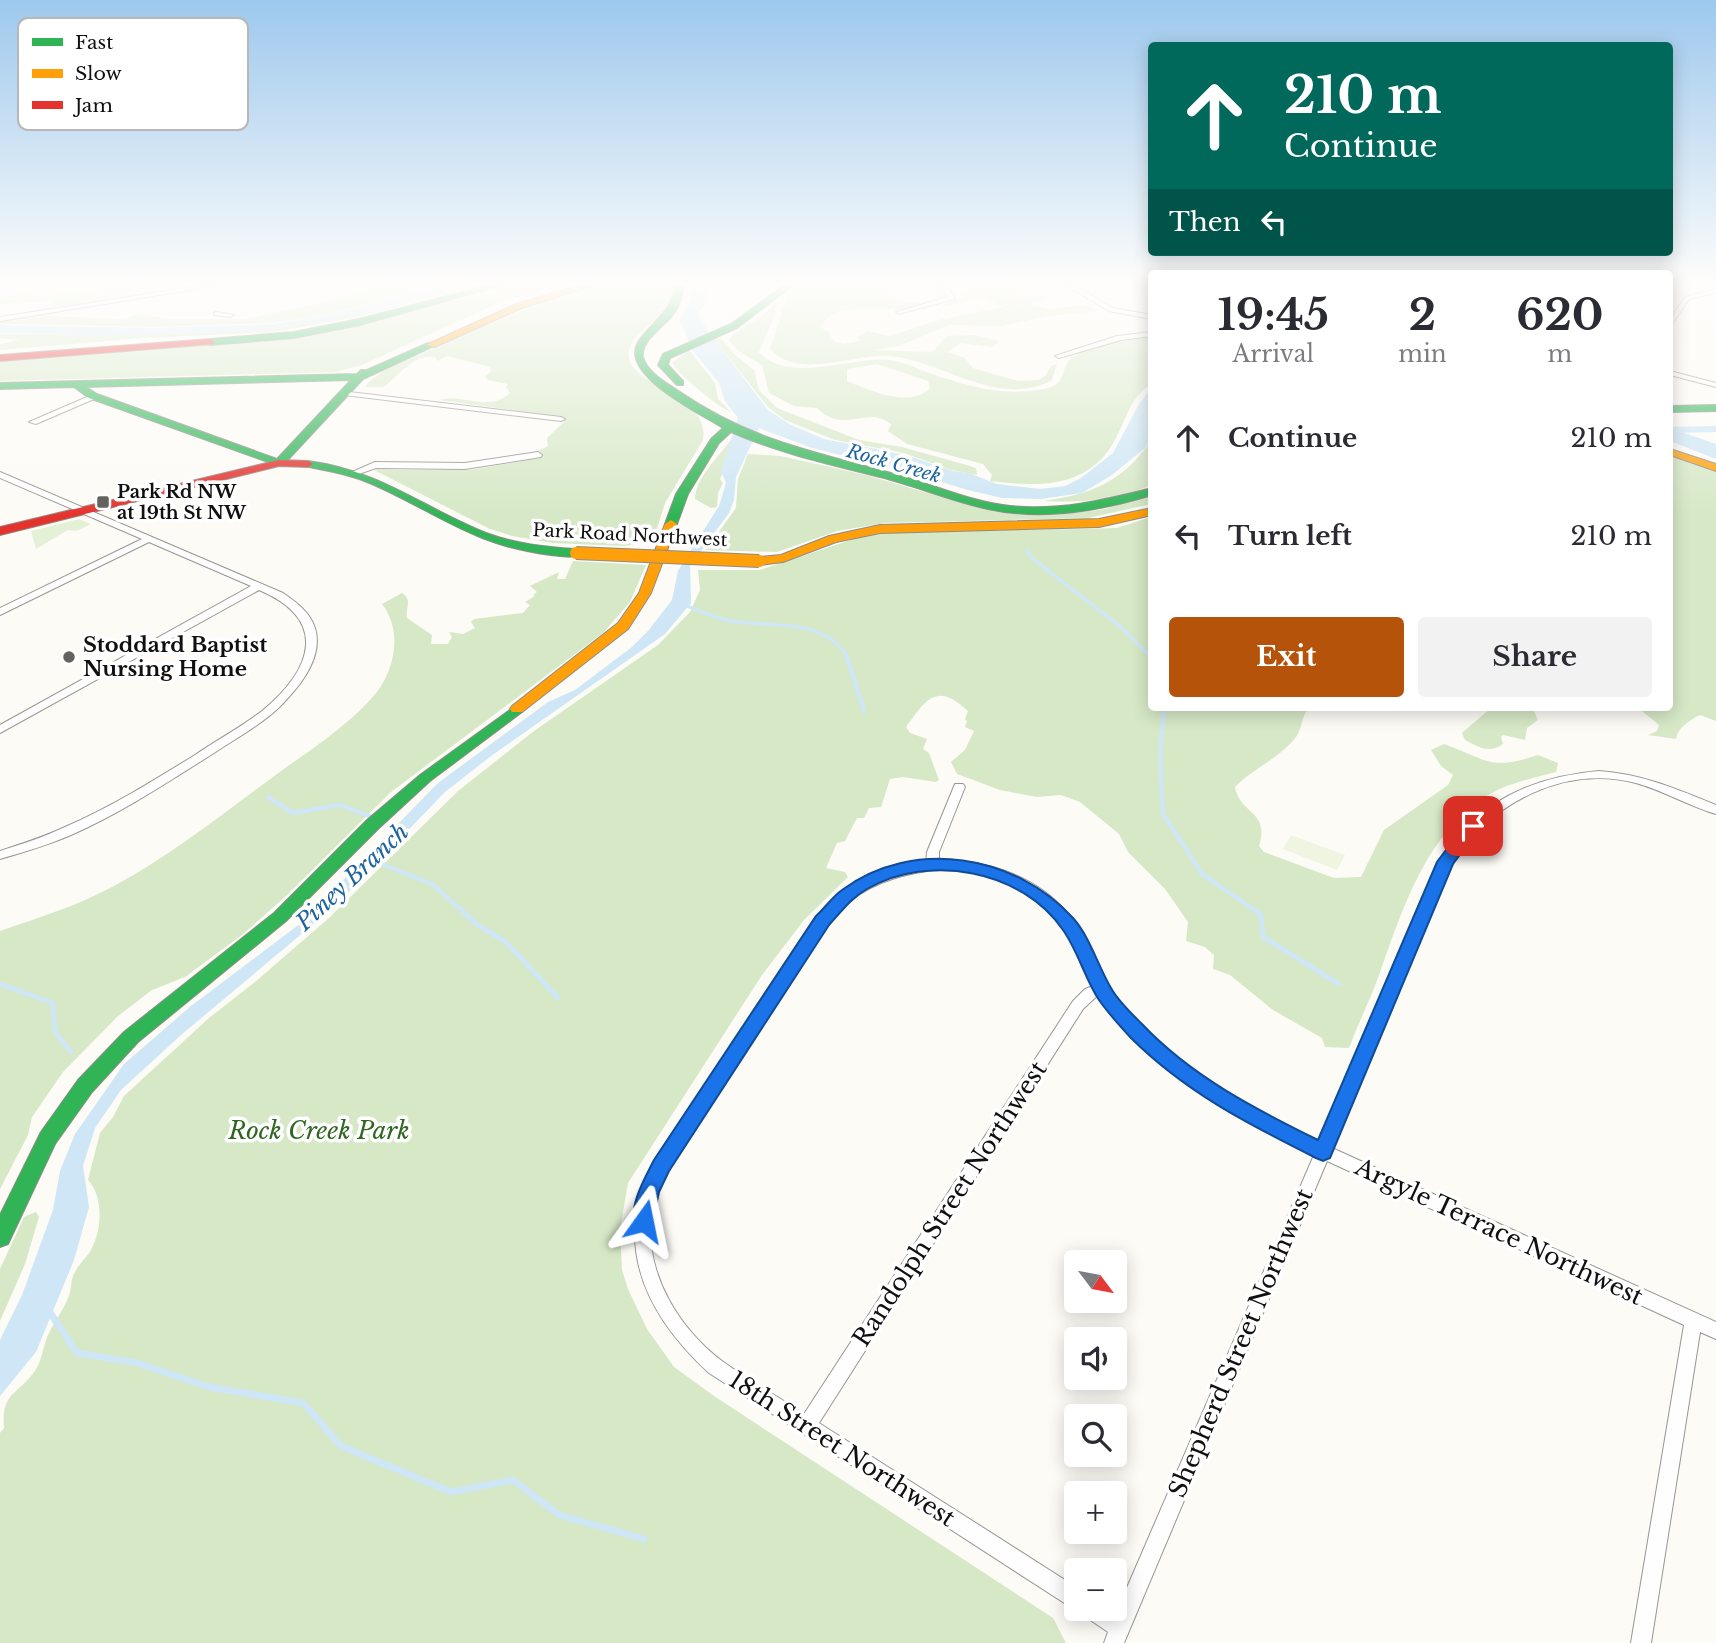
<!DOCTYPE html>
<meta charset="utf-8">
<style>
:root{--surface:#fff;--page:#f2f2f3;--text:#2b2b33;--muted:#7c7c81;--accent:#b45309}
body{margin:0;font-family:"Libre Baskerville",serif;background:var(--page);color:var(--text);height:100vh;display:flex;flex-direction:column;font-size:26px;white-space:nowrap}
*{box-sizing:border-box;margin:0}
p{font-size:23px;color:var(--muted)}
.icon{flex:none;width:38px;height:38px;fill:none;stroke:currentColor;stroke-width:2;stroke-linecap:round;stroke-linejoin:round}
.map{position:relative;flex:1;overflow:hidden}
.panel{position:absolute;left:1148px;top:270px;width:525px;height:441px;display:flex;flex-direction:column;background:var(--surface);border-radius:7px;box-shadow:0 4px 18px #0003}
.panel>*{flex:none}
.banner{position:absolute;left:1148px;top:42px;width:525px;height:214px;border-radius:7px;box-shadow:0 4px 18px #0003;background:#00695c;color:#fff;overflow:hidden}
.needle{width:46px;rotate:122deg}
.fabs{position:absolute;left:1064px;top:1250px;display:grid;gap:14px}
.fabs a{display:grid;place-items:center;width:63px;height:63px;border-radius:7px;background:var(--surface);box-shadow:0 4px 18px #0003;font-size:35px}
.pin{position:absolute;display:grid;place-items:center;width:60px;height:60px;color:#fff;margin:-30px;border-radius:14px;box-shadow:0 4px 10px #0006}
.me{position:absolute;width:77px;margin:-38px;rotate:12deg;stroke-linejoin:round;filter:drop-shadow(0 0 5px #0008)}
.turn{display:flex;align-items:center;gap:24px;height:147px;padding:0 21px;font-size:32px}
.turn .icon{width:91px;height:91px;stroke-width:2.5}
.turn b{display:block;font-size:49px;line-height:60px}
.then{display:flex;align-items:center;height:66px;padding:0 21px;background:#0003;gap:14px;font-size:26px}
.eta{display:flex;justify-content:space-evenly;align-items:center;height:119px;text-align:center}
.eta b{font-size:42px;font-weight:700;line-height:49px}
.action{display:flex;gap:14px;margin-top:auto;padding:14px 21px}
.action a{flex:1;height:80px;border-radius:7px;background:var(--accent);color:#fff;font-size:28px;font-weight:700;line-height:80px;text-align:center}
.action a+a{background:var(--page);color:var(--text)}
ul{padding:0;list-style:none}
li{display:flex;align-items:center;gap:21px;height:98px;padding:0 21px}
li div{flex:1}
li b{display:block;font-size:26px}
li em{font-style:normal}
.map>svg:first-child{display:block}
.green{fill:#e5f1d7}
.forest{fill:#d6e8c6;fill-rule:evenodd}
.pitch{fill:#eff5e1}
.water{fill:#cee6f5}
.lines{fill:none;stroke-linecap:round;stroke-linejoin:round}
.stream-far3{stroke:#cee6f5;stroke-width:3.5}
.stream-far2{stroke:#cee6f5;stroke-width:4.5}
.stream-far1{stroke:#cee6f5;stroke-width:5}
.stream{stroke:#cee6f5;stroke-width:7}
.canal{fill:#cee6f5;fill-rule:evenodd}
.street-casing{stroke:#969694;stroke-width:2}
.fast-casing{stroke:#8d8c8a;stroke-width:2}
.slow-casing{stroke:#8d8c8a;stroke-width:2}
.jam-casing{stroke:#8d8c8a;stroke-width:2}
.street{fill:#fffefe;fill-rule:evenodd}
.fast{fill:#30b455;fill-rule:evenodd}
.slow{fill:#ff9f0a;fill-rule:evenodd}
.jam{fill:#e5322d;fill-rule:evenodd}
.slow-bridge-casing{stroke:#8d8c8a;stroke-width:14;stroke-linecap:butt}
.slow-bridge{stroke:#ff9f0a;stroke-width:12}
.route{fill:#1a73e8;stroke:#114b97;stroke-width:2}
.poi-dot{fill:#636260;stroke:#fff;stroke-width:2.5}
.labels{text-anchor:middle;stroke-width:7;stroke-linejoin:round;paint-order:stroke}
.far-poi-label{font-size:18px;font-weight:bold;fill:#101010;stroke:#fff;text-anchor:start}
.far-street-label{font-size:18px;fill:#101010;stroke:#fff}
.far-water-label{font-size:19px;font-style:italic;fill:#1e649d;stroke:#fff}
.poi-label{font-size:21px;font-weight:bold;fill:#101010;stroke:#fff;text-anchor:start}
.water-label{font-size:23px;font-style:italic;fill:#1e649d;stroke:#fff}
.near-park-label{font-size:24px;font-style:italic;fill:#2f6622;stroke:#fff}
.near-street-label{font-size:24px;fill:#101010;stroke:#fff}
.key{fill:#fff;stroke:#b7b7b7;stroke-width:2}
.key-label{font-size:19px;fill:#101010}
</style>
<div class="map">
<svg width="1716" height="1643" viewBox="0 0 1716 1643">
<rect width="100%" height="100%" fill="#fcfbf6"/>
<!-- green -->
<path class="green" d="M79 519 91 524 77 531 68 530 36 549 31 531Z"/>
<!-- forest -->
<path class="forest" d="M145 286H191L153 292 77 291Z
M378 286H433L330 314 273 323 159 327 0 324V321L43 316 124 319 137 314 169 319H246L316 304Z
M473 286H479L353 318 274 332 143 338 0 350V344L20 340 0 338V334L120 335 260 331 382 309Z
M506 286H552L498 303 362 365 335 372 0 381V361L155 348 368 323Z
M602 286H673C672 291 673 296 671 302 664 320 634 329 629 350 621 386 712 393 703 440L665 503 653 541 624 546 553 543 512 536 490 529 374 470H470L540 458 538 451 548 446 547 438 564 422 561 417 440 400C464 393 488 413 510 393L506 387 508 384 488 380 485 377 491 371 490 367 447 356 438 361 435 357C413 354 399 375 384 387H365C380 368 409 360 430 350 487 324 541 300 602 286Z
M796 286H887L883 288 886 296C903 301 923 309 937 295L945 296C917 323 851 297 827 318 824 321 823 324 820 327L829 332 833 341 843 344 861 341 857 337 867 331 890 336 938 320 1003 307 987 299 986 296 950 306 943 304 963 297 960 293 970 292 967 289 950 286H1023L1015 290 1018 293 1015 296 1023 298 1053 291 1044 294 1047 299 1032 303V306L1049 309 1085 305 1100 311 1048 316 1002 326 949 325 899 346 873 350 930 352 935 350 946 336 974 335 999 341 993 347 961 343 947 352 965 358 973 368 1018 381 1039 380 1046 375 1051 366 1057 364 1052 380C998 409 943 361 890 356 854 353 799 381 770 349L787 297Z
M73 292 104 295 140 294 60 306H50L53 301 0 304V298L12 294H35L38 296Z
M777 301 774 317 759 352C789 385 853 356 889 360 902 361 916 368 929 373 967 386 1003 397 1044 389 1069 385 1059 365 1074 356 1096 343 1126 341 1151 337V384C1130 398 1127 417 1116 438 1090 489 1039 487 990 481L992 475 983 464 907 444 888 431 891 424C867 405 844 435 817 408L794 406 769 393 762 365 739 351 729 341 731 336 766 313ZM877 364 928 381 930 388C910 409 869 390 847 381V369Z
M721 338 735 355 754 370 759 390 777 408 859 440 902 447 970 466 976 468 977 475 951 470 904 453 835 440 785 420 768 407 715 340Z
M687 351H690L715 383 718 399 731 412C720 409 678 374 672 363Z
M736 440 720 479 723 483 718 493 717 507 711 508 695 499C695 479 719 456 730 441Z
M1151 441V485C1117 500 1081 503 1044 501 1092 494 1122 482 1151 441Z
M748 454 781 456 866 475 972 506 1018 515H1055L1106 509 1151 494V504L1088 518 885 523 837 531 777 552 706 550 736 508 738 479Z
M1670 456 1716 472V721L1700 715C1689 720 1677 729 1676 739L1648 735 1657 731 1659 725 1637 707H1670Z
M1151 517 1152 707H1309C1301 717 1302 729 1296 737 1279 759 1253 768 1235 787 1240 815 1270 810 1259 846L1264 852 1334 878 1361 877 1384 830 1448 785 1453 775 1441 766 1431 750 1444 744C1488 760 1489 771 1538 755L1558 763 1556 772C1529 779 1499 785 1476 803 1422 844 1400 916 1378 978 1369 1002 1358 1024 1349 1048L1325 1047 1322 1038 1273 1010 1230 975 1213 969 1214 955 1205 947 1186 941 1188 922 1165 889 1128 852 1119 834 1080 802 1061 795 1037 797 1000 790 957 774 951 762 965 750 974 731 965 727 967 721 965 719 968 711C936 681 926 700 906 727L910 733 927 739 923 749 929 753 939 780 936 782 903 777 890 779 881 807 869 808 864 818H857L845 841 837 843 826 868 845 872 848 877 804 920 762 975 628 1183 620 1229 622 1270 628 1289 647 1329 674 1367 714 1396 1053 1618 1066 1643H0V1433L4 1428C1 1392 17 1396 35 1371 42 1361 43 1346 48 1335 54 1322 63 1311 68 1298 72 1290 70 1280 75 1272 79 1264 86 1258 91 1250 102 1230 104 1197 88 1180L100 1133 113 1117 124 1096 209 1018 255 982 329 918 458 791 534 731 658 645 690 612 700 590 698 570H760L860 537 895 532 1088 529 1117 528Z
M573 561 646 565 630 602 603 633 391 792 285 897 242 935 185 977 152 990 118 1016 63 1072 32 1117 28 1135 0 1189V931C38 918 79 905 114 886 172 855 225 812 277 774 309 751 352 723 376 693 396 668 402 629 382 604L402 593C413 600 405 608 407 618L432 635 431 644H448L452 637 449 632 463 634 475 628 471 622 474 619 523 613 530 605 525 602 535 596 533 595 537 592 530 586 559 572 557 579H565Z
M1492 707H1543L1534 711 1538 720 1527 728 1525 740 1503 735 1501 737 1503 744C1490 754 1478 747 1465 740L1462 733Z
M36 1212 39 1217 25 1264 0 1321V1269L24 1217Z"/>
<!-- pitch -->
<path class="pitch" d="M1291 835 1345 855 1337 870 1283 849Z"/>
<!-- water -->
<path class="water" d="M436 286H472L335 319 261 331 122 335 0 333V325L151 328 273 324 333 314Z
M692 286H709V298L698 312 700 320 768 410 791 425 824 439 906 455 953 471 969 473 997 484 1040 489 1065 486 1081 478 1113 453 1138 406 1151 388V437L1145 448 1112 475 1082 493 1041 499 1002 498 968 490 905 471 812 448 759 428 736 477 734 500 729 513 690 566 691 603 665 634 491 756 445 792 335 906 181 1035 121 1090 95 1128 83 1166 89 1207 74 1260 36 1352 0 1396V1340L22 1295 53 1210 60 1171 75 1134 124 1064 191 1006 301 923 438 783 548 702 575 690 632 647 648 631 672 600 678 571 719 506 726 483 721 471 738 418 725 401 719 383 693 351 679 320 688 306Z
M1670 428 1716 444V459L1670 441Z"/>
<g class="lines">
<!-- stream-far3 -->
<path class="stream-far3" d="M1027 551 1033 559 1121 627 1150 656
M685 605C700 611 715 618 731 621 771 628 823 617 847 656"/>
<!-- stream-far2 -->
<path class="stream-far2" d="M846 654 864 711
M1148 654 1152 658
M1164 707 1160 759 1163 814 1202 874 1259 913
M268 797 293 813 340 805 372 817
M374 861 432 884 465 913"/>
<!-- stream-far1 -->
<path class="stream-far1" d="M463 912 479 926 506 942 558 998
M1256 912 1261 915 1263 937 1339 984
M0 984 53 1003 55 1032 71 1052"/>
<!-- stream -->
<path class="stream" d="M49 1311 77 1353 137 1363 209 1387 303 1403 341 1446 451 1492 513 1480 559 1515 644 1539"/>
<!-- canal -->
<path class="canal" d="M1716 426V432L1670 433V427Z"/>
<defs>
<path id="street" d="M199 286H214L0 321V317Z
M940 286H946L955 298 954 299 899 314 896 312 948 297Z
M1067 286H1075L1113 308 1152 315V319L1109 311Z
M1716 289V293L1689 299 1672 324 1670 325V319L1685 297Z
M216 312 234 315 231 317 214 315V313Z
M1152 332V336L1121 340 1059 358 1055 356 1117 336Z
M1670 371 1716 383V387L1670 375Z
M341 391 561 417 565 419 561 421 344 395 340 393Z
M94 394 101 396 36 424 29 422Z
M538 452 542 455 541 457 465 469 376 468 356 475 352 472 375 462 465 463Z
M0 472 283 593C296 602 310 612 315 628 323 654 304 681 287 699 267 722 239 736 214 753 168 782 121 813 71 835 48 845 24 852 0 859V851C22 844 44 837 65 827 111 807 153 781 195 755 217 740 241 727 262 711 312 670 330 620 259 590L0 733V725L251 586 149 542 0 615V608L142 539 0 478Z
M1599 771C1642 774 1677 789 1716 805V814C1689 806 1664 791 1636 783 1564 764 1491 803 1452 863L1332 1148 1716 1322V1339L1700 1332 1651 1643H1631L1684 1325 1327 1161 1124 1643H1104L1108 1632 1083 1615 1080 1608H1109L1116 1613 1314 1155C1233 1117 1149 1071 1098 995L1083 1009 819 1423 1076 1587V1608H1078L1076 1609 1069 1606 709 1373C658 1326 621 1267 640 1196 643 1184 650 1172 655 1161L818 918C826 910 834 900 842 894 866 875 896 866 926 862L927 852 955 784H963L965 787 939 852V860C990 860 1042 878 1073 920 1087 943 1095 970 1111 992 1161 1062 1242 1107 1319 1142L1440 862C1477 802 1530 777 1599 771ZM941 869C952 870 964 869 975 871 1009 877 1043 898 1064 927L1093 986 1085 989 1073 1001 804 1414C777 1396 748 1380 722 1361 680 1329 646 1276 651 1221 653 1203 660 1187 667 1170L828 924C835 917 843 907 851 900 878 880 908 873 941 869Z"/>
<path id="fast" d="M486 286H499L360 325 294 338 210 345 205 342 210 339 294 332 359 319Z
M676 286H684C682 297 680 306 673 315 664 327 640 341 643 357 647 372 665 382 677 390 753 442 813 451 898 475 935 485 971 502 1010 506 1059 511 1105 500 1152 488V495C1099 511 1043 521 988 509 951 501 916 486 880 477 829 464 779 453 731 432L719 443 688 494 677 524 671 528 667 526 665 524 676 494 711 439 723 428C700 413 614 373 640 339 655 320 671 311 676 286Z
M783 286H792L737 328 670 358 668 365 683 381V385H677L658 365 663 354 731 324Z
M428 343 436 345 363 379 283 465 279 466 89 398 74 387 0 389V383L357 374 361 370H367ZM351 380 277 459 97 394 86 387Z
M1716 405V411L1670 412V406Z
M308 461C382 471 421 507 486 533 515 544 546 547 576 549L582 553C574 559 561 556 551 555 474 546 438 513 372 484 349 474 328 471 304 466V462Z
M517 705 524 709 522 712 430 781 379 828 286 921 138 1042 92 1092 55 1144 8 1244 0 1247V1215L41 1132 78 1080 124 1032 274 913 367 820 420 775Z"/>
<path id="slow" d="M579 286H592L522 308 434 347 426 345 516 304Z
M1670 449 1716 464V471L1670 455Z
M1152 508V515L1099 527 880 533 836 542 783 562 759 565 753 561 759 557 781 555 829 536 880 525 1099 519Z
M671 520 677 524 651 593 628 629 522 712H512L510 709 512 706 618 623 639 593 665 524Z"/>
<path id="jam" d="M210 339 215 342 213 344 0 361V355Z
M279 460 308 461 313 464 308 467 279 466 0 535V527Z"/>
</defs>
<!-- street casing -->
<use href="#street" class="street-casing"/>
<!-- fast casing -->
<use href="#fast" class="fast-casing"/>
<!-- slow casing -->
<use href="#slow" class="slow-casing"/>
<!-- jam casing -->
<use href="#jam" class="jam-casing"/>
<!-- street -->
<use href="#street" class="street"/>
<!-- fast -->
<use href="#fast" class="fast"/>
<!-- slow -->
<use href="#slow" class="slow"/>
<!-- jam -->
<use href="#jam" class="jam"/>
<defs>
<path id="slow-bridge" d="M576 553 759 561"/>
</defs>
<!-- slow-bridge casing -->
<use href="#slow-bridge" class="slow-bridge-casing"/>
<!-- slow-bridge -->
<use href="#slow-bridge" class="slow-bridge"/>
</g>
<!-- sky -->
<linearGradient id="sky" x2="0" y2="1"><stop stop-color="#9dc8ed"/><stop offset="0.55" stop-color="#fefdfb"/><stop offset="1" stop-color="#fefdfb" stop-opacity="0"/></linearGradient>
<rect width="1716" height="516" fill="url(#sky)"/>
<!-- route -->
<path class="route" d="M1473 820 1481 826 1453 864 1330 1158 1323 1161 1316 1158C1248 1124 1185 1092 1130 1037 1120 1026 1108 1013 1099 1000 1085 979 1078 951 1063 930 1022 870 929 853 867 889 851 898 841 912 829 925L669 1171 659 1192 651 1228 644 1231 636 1228C627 1208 645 1178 654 1160L816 916C825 908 832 897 842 890 913 837 1016 855 1073 918 1090 937 1098 966 1111 988 1118 1001 1131 1013 1142 1024 1191 1076 1255 1109 1318 1140L1437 862 1467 822Z"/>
<!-- markers -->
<g class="poi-dot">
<rect x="96" y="495" width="14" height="14" rx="3.5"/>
<circle cx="69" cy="657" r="7"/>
</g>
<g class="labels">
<!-- far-poi labels -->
<g class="far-poi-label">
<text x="117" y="498">Park Rd NW<tspan x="117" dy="21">at 19th St NW</tspan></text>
</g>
<!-- far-street labels -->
<g class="far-street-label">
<text transform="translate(630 535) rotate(3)" y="6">Park Road Northwest</text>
</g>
<!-- far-water labels -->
<g class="far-water-label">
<text transform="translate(894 463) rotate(16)" y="7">Rock Creek</text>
</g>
<!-- poi labels -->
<g class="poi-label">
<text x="83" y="652">Stoddard Baptist<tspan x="83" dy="24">Nursing Home</tspan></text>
</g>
<!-- water labels -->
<g class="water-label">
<text transform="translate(352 877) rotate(-43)" y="8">Piney Branch</text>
</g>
<!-- near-park labels -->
<g class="near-park-label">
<text x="319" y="1139">Rock Creek Park</text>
</g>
<!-- near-street labels -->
<g class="near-street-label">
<text transform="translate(950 1204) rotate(-57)" y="8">Randolph Street Northwest</text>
<text transform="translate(1499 1232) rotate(25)" y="8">Argyle Terrace Northwest</text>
<text transform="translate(1241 1343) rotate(-67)" y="8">Shepherd Street Northwest</text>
<text transform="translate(842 1449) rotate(33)" y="8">18th Street Northwest</text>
</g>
</g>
<!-- legend -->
<rect x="18" y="18" width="230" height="112" rx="10" class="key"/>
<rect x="32" y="38" width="31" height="8" fill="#30b455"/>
<rect x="32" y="69" width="31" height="9" fill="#ff9f0a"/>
<rect x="32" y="101" width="31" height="8" fill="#e5322d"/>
<g class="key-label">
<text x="75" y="49">Fast</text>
<text x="75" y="80">Slow</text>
<text x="75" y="112">Jam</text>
</g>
</svg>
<div class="fabs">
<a><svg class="needle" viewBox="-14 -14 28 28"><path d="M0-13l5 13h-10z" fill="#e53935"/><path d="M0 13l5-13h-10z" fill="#7c7c81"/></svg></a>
<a><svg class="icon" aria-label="sound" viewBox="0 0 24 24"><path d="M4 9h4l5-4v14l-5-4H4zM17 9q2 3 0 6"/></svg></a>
<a><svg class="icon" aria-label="search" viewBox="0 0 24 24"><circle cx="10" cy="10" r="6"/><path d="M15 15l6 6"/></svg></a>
<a>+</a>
<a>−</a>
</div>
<div class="pin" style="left:1473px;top:826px;background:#d93025"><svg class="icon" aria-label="arrive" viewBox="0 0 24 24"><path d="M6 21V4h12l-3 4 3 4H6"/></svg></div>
<svg class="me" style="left:644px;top:1221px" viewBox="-20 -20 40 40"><path d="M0-17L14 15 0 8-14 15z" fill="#1a73e8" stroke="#fff" stroke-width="4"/></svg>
<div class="banner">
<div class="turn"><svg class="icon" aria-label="ahead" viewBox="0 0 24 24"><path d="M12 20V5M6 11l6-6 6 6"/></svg><div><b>210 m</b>Continue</div></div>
<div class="then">Then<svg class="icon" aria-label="left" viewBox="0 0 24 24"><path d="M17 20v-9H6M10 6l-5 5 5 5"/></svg></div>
</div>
<section class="panel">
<div class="eta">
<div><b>19:45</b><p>Arrival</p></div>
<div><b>2</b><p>min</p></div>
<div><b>620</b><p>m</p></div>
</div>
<ul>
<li><svg class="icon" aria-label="ahead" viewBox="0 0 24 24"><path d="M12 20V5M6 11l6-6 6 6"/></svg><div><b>Continue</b></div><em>210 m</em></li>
<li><svg class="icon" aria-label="left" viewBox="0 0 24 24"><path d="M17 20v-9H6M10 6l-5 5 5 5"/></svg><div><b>Turn left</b></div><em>210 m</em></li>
</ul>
<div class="action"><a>Exit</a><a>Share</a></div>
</section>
</div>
